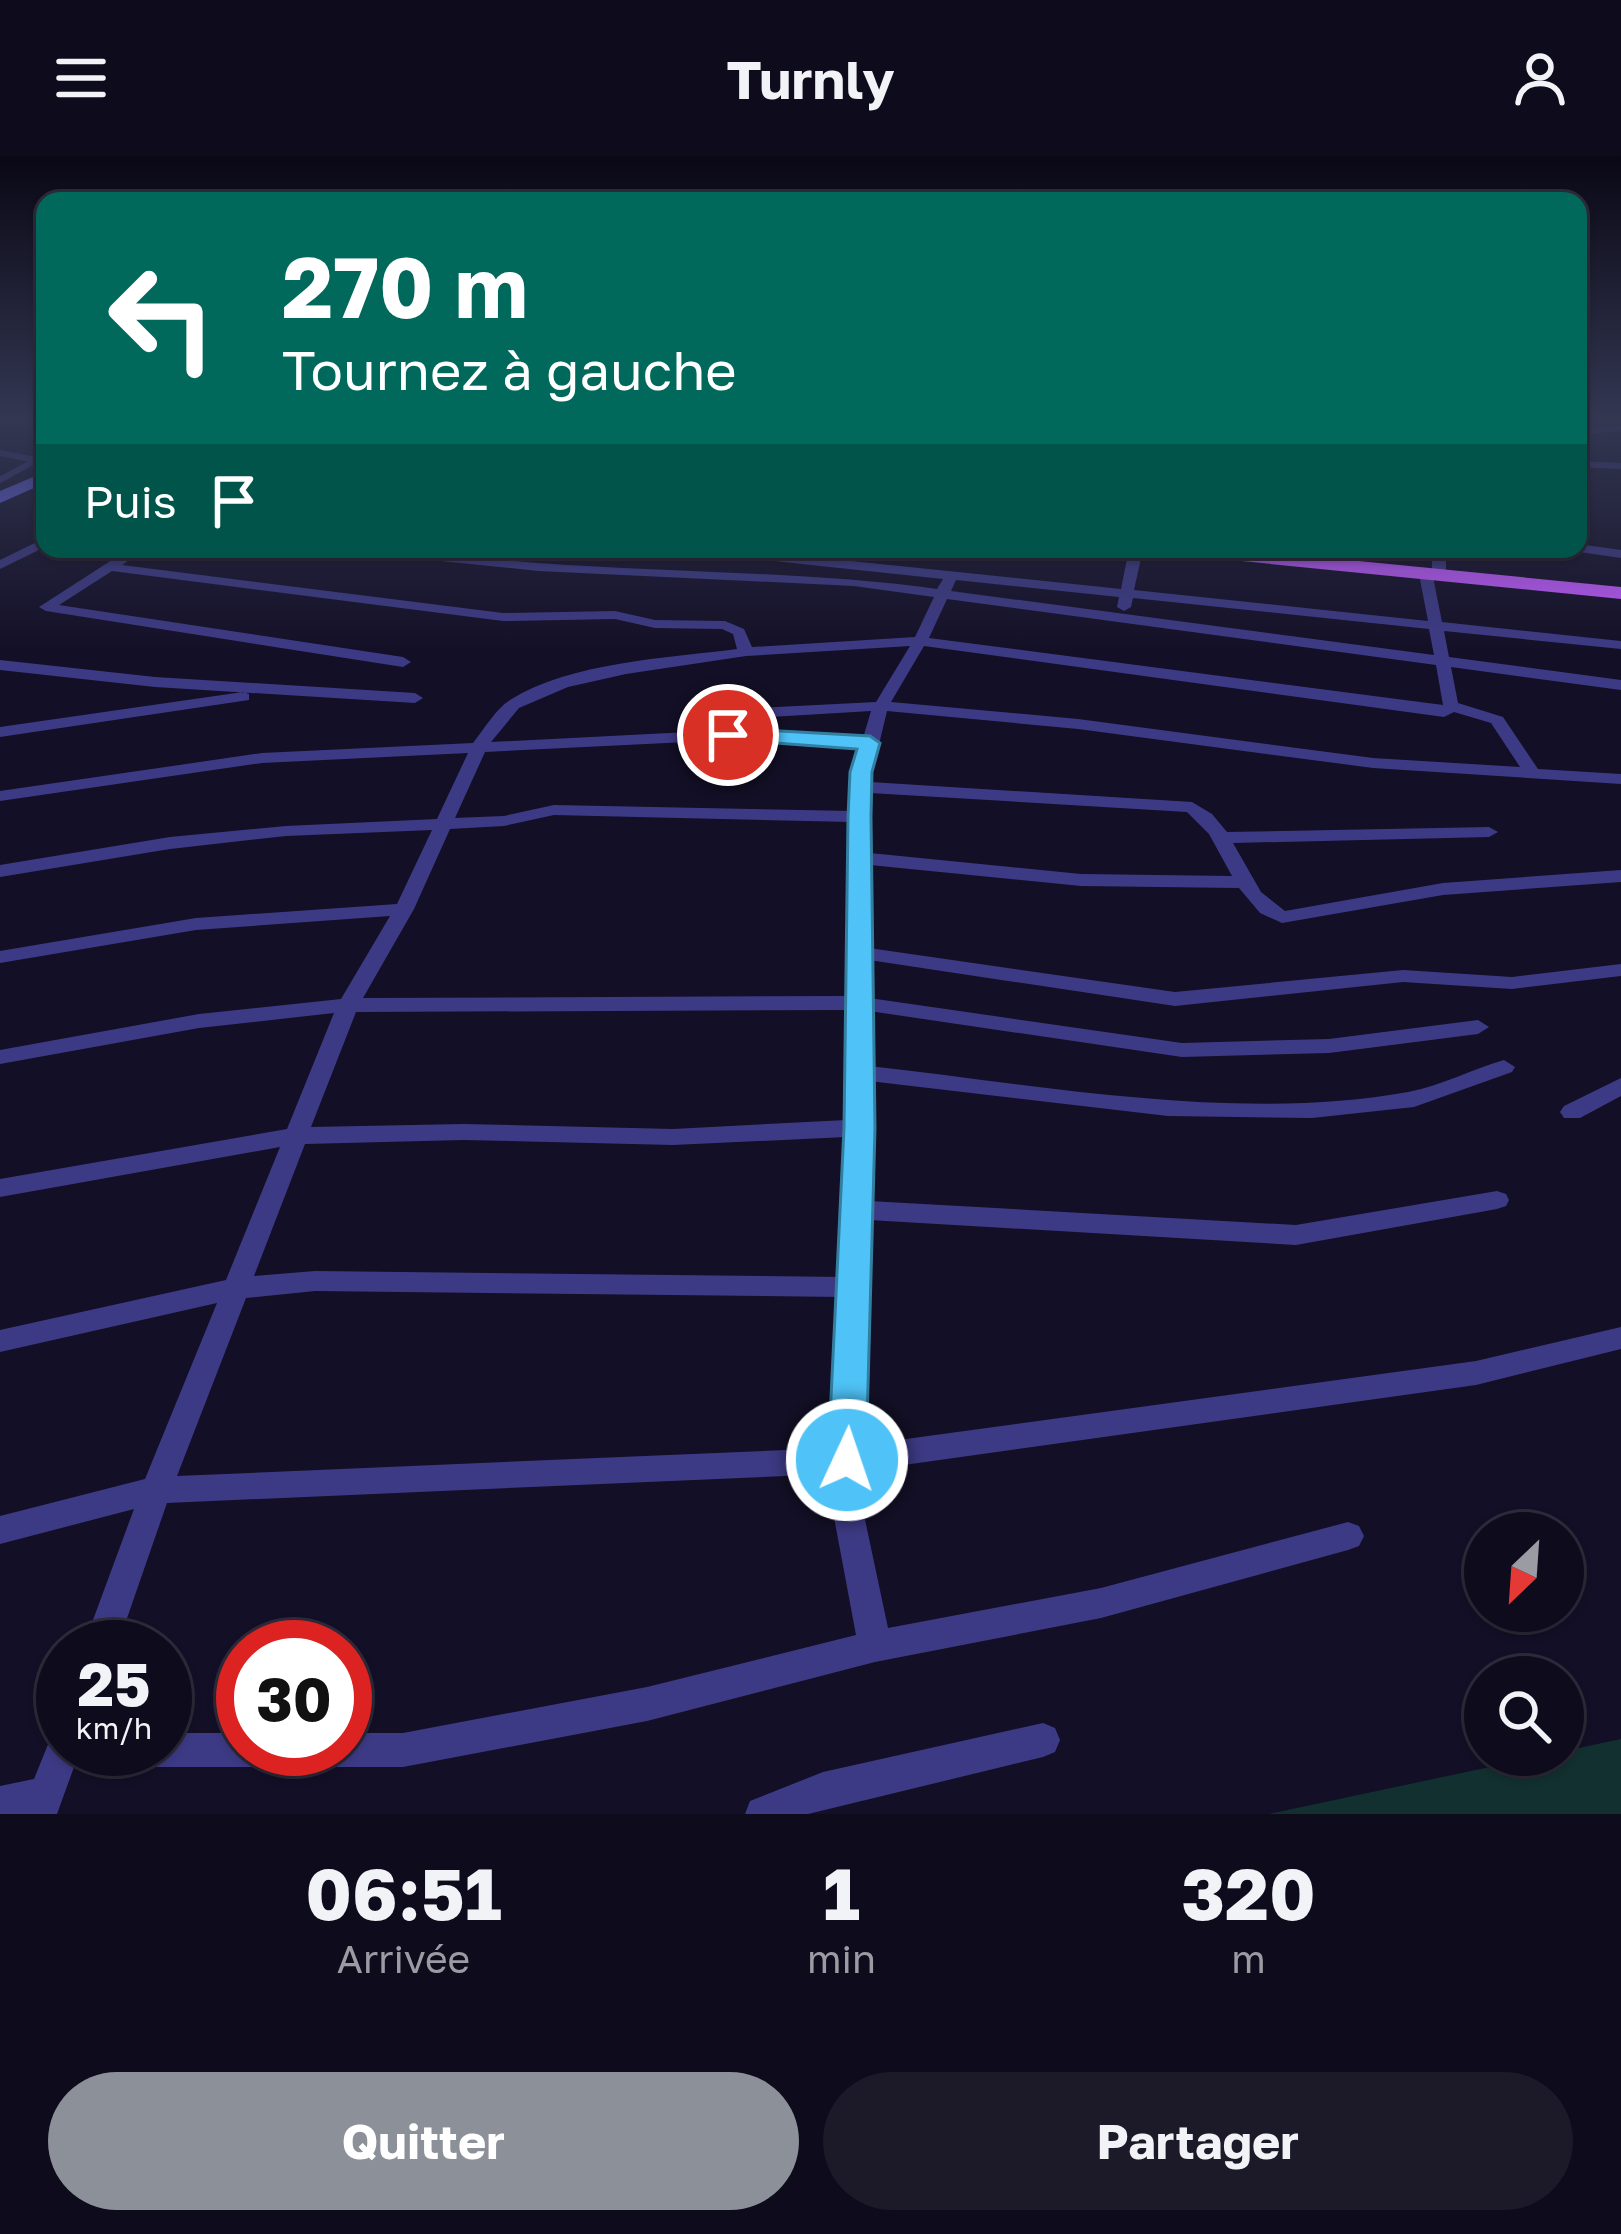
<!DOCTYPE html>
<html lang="fr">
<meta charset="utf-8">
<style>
:root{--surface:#0e0b1c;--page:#1c1929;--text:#f1f3f6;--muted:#9b9ba3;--line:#2e2b3b;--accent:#8c9099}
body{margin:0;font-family:"Golos Text",sans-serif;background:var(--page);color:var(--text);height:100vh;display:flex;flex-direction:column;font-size:45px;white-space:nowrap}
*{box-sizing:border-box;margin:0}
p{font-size:39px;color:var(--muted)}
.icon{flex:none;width:66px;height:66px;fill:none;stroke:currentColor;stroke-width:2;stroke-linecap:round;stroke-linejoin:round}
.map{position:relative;height:1658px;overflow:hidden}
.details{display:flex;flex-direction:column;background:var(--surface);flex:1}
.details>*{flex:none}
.guide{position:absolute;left:36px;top:36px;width:1551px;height:366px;border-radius:24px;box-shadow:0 3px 9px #0004,0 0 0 3px var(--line);background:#00695c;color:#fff;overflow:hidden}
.needle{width:78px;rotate:205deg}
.buttons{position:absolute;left:1464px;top:1356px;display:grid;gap:24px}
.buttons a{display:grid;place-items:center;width:120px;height:120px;border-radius:50%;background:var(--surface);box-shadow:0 3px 9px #0004,0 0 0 3px var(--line);font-size:60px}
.speed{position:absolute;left:36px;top:1464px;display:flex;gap:24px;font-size:60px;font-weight:700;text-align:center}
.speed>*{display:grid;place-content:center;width:156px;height:156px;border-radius:50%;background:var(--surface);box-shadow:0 3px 9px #0004,0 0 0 3px var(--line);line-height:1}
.speed small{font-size:30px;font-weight:400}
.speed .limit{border:18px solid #d22;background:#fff;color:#111}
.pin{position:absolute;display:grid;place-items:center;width:102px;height:102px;color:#fff;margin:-51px;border:6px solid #fff;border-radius:50%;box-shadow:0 3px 12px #0007}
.me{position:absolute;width:132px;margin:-66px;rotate:3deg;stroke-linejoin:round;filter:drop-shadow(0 0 9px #0008)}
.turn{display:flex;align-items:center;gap:42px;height:252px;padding:0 48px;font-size:54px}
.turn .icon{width:156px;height:156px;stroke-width:2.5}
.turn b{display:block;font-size:84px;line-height:102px}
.then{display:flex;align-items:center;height:114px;padding:0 48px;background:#0003;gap:24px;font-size:45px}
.eta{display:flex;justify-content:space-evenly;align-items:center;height:204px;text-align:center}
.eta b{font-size:72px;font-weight:700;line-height:84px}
.primary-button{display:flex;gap:24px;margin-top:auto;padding:24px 48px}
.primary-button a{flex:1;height:138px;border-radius:72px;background:var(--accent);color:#fff;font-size:48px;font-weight:700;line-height:138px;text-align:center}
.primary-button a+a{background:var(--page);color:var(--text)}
header{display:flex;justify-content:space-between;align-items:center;height:156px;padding:0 48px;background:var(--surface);font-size:54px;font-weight:700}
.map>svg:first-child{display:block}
.green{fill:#12302f}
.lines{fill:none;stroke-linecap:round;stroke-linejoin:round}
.lane{stroke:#3d3a85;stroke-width:6}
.street{fill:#3d3a85;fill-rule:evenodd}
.secondary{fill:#6f6bff;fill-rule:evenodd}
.primary{fill:#c25bff;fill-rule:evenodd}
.route{fill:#4fc3f7;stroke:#337fa1;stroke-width:3}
</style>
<header><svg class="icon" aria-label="menu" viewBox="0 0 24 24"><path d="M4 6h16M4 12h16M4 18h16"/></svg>Turnly<svg class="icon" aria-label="person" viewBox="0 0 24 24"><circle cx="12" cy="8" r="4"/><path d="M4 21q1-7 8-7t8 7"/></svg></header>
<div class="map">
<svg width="1621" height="1658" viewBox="0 0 1621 1658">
<rect width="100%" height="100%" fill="#130f26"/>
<!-- green -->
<path class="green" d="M1621 1583V1658H1269Z"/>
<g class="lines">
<!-- lane -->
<path class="lane" d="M0 297 36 304 0 324"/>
<!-- street -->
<path class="street" d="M1621 269V275L1578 279V273Z
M1578 305 1621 307V313L1578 311Z
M45 382V391L0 413V404Z
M1578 388 1621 394V402L1573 395 1578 393Z
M129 393H145L122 409 503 457 615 455 655 464 725 465 744 473 752 491 915 481 934 441 854 430 539 415 361 397 354 393C417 393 477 402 539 407 672 417 805 415 937 433L943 423 697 397 690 393H735L1121 433 1129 393H1143L1134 434 1428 465 1419 418 1426 414 1432 417V393H1446V419L1439 423 1433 421 1442 466 1621 485V493L1444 475 1449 501 1621 524V534L1451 511 1458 547 1503 561 1538 613 1621 618V628L1373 612 1078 573 887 555 870 626 1192 646 1212 658 1227 676 1489 671 1498 676 1489 681 1233 687 1261 736 1285 755 1443 727 1621 714V726L1443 739 1282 767 1260 757 1239 732 1081 730 870 709 869 792 1175 836 1403 814 1512 821 1621 808V820L1512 833 1403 826 1175 850 869 804V842L1182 887 1329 883 1478 864 1489 871 1478 878 1329 897 1182 901 869 855V910C1041 929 1237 967 1408 936 1441 930 1472 913 1504 904L1515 911 1512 916 1414 951 1312 962 1168 960 869 925V1045L1296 1069 1497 1035 1506 1038 1509 1044 1506 1050 1497 1053 1296 1089 869 1064 862 1289 1476 1205 1621 1171V1193L1476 1229 861 1315 860 1340 888 1472 1101 1432 1348 1366 1359 1370 1364 1380 1359 1390 1348 1394 1101 1462 875 1506 647 1565 403 1611H74L57 1658H0V1630L34 1623 51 1581 63 1576V1593H165V1577H243V1593H345V1577H403L647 1531 856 1479 830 1340 831 1318 167 1347 117 1491H83L134 1353 0 1388V1360L145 1323 217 1147 0 1196V1174L226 1124 280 991 0 1041V1023L287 973 334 857 199 872 0 908V894L199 858 341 843 390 760 196 774 0 807V795L196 762 397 748 432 674 286 680 170 693 0 721V709L170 681 286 670 437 663 468 597 262 607 0 645V635L262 597 473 587C484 573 496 553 510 544 570 506 668 502 737 493L733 478 722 473 655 472 615 463 503 465 112 415 59 449 403 501 411 506 403 511 46 455 39 451ZM956 424 1119 441 1117 451 1124 455 1131 451 1133 442 1429 473 1434 499 951 435ZM947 443 1436 509 1443 549 929 482ZM910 490 876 546 701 555 693 560 701 565 871 555 863 582 728 574 491 586 519 552 568 531 626 518 746 500ZM924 490 1444 561 1454 556 1491 567 1520 611 1373 602 1078 563 891 546ZM728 584 860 591 852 617V655L554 649 504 660 455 662 485 596ZM870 637 1187 656 1209 678 1232 720 1081 718 870 697ZM554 659 852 666 848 840 363 842 414 753 450 673 504 670ZM848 854 846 964 673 973 463 968 311 971 356 856ZM846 981 843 1121 315 1115 254 1120 305 988 463 984 673 989ZM315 1135 842 1141 833 1292 177 1320 246 1142Z
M0 504 155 521 415 537 423 542 415 547 155 531 0 514Z
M243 536 249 538V544L0 581V571Z
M1621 922V940L1580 962H1564L1560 956 1564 950Z
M1043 1567 1055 1572 1060 1584 1055 1596 1043 1601 808 1658H745L750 1645 823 1616Z"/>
<!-- secondary -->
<path class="secondary" d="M45 316V327L0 347V335Z"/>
<!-- primary -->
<path class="primary" d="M1172 393H1237L1621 431V443L1181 399Z"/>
</g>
<!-- sky -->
<linearGradient id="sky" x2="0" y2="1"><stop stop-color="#0a0815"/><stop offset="0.53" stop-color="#333752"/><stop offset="1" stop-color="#333752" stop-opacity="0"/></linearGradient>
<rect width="1621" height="497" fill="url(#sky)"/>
<!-- route -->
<path class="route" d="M728 572 870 580 880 587 872 616 871 661 875 972 866 1304 861 1316 847 1321 834 1316 828 1304 844 972 848 661 850 616 857 593 720 583 717 579Z"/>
</svg>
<div class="buttons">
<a><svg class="needle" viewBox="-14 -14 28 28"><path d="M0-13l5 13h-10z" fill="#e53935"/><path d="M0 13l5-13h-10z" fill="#9b9ba3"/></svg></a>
<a><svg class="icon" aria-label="search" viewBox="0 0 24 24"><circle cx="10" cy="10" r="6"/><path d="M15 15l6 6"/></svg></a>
</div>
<div class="speed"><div>25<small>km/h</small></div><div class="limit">30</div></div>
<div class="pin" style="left:728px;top:579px;background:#d93025"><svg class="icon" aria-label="arrive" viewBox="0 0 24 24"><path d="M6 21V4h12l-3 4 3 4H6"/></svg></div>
<svg class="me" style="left:847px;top:1304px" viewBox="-20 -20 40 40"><circle r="17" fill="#4fc3f7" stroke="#fff" stroke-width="3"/><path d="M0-11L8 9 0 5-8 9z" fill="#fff"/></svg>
<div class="guide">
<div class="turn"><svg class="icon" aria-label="left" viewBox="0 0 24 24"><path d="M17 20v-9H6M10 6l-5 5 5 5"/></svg><div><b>270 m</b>Tournez à gauche</div></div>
<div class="then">Puis<svg class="icon" aria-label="arrive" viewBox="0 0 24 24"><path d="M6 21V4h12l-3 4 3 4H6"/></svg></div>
</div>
</div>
<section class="details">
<div class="eta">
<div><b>06:51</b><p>Arrivée</p></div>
<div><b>1</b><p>min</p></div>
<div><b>320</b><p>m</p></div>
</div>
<div class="primary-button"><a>Quitter</a><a>Partager</a></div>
</section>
